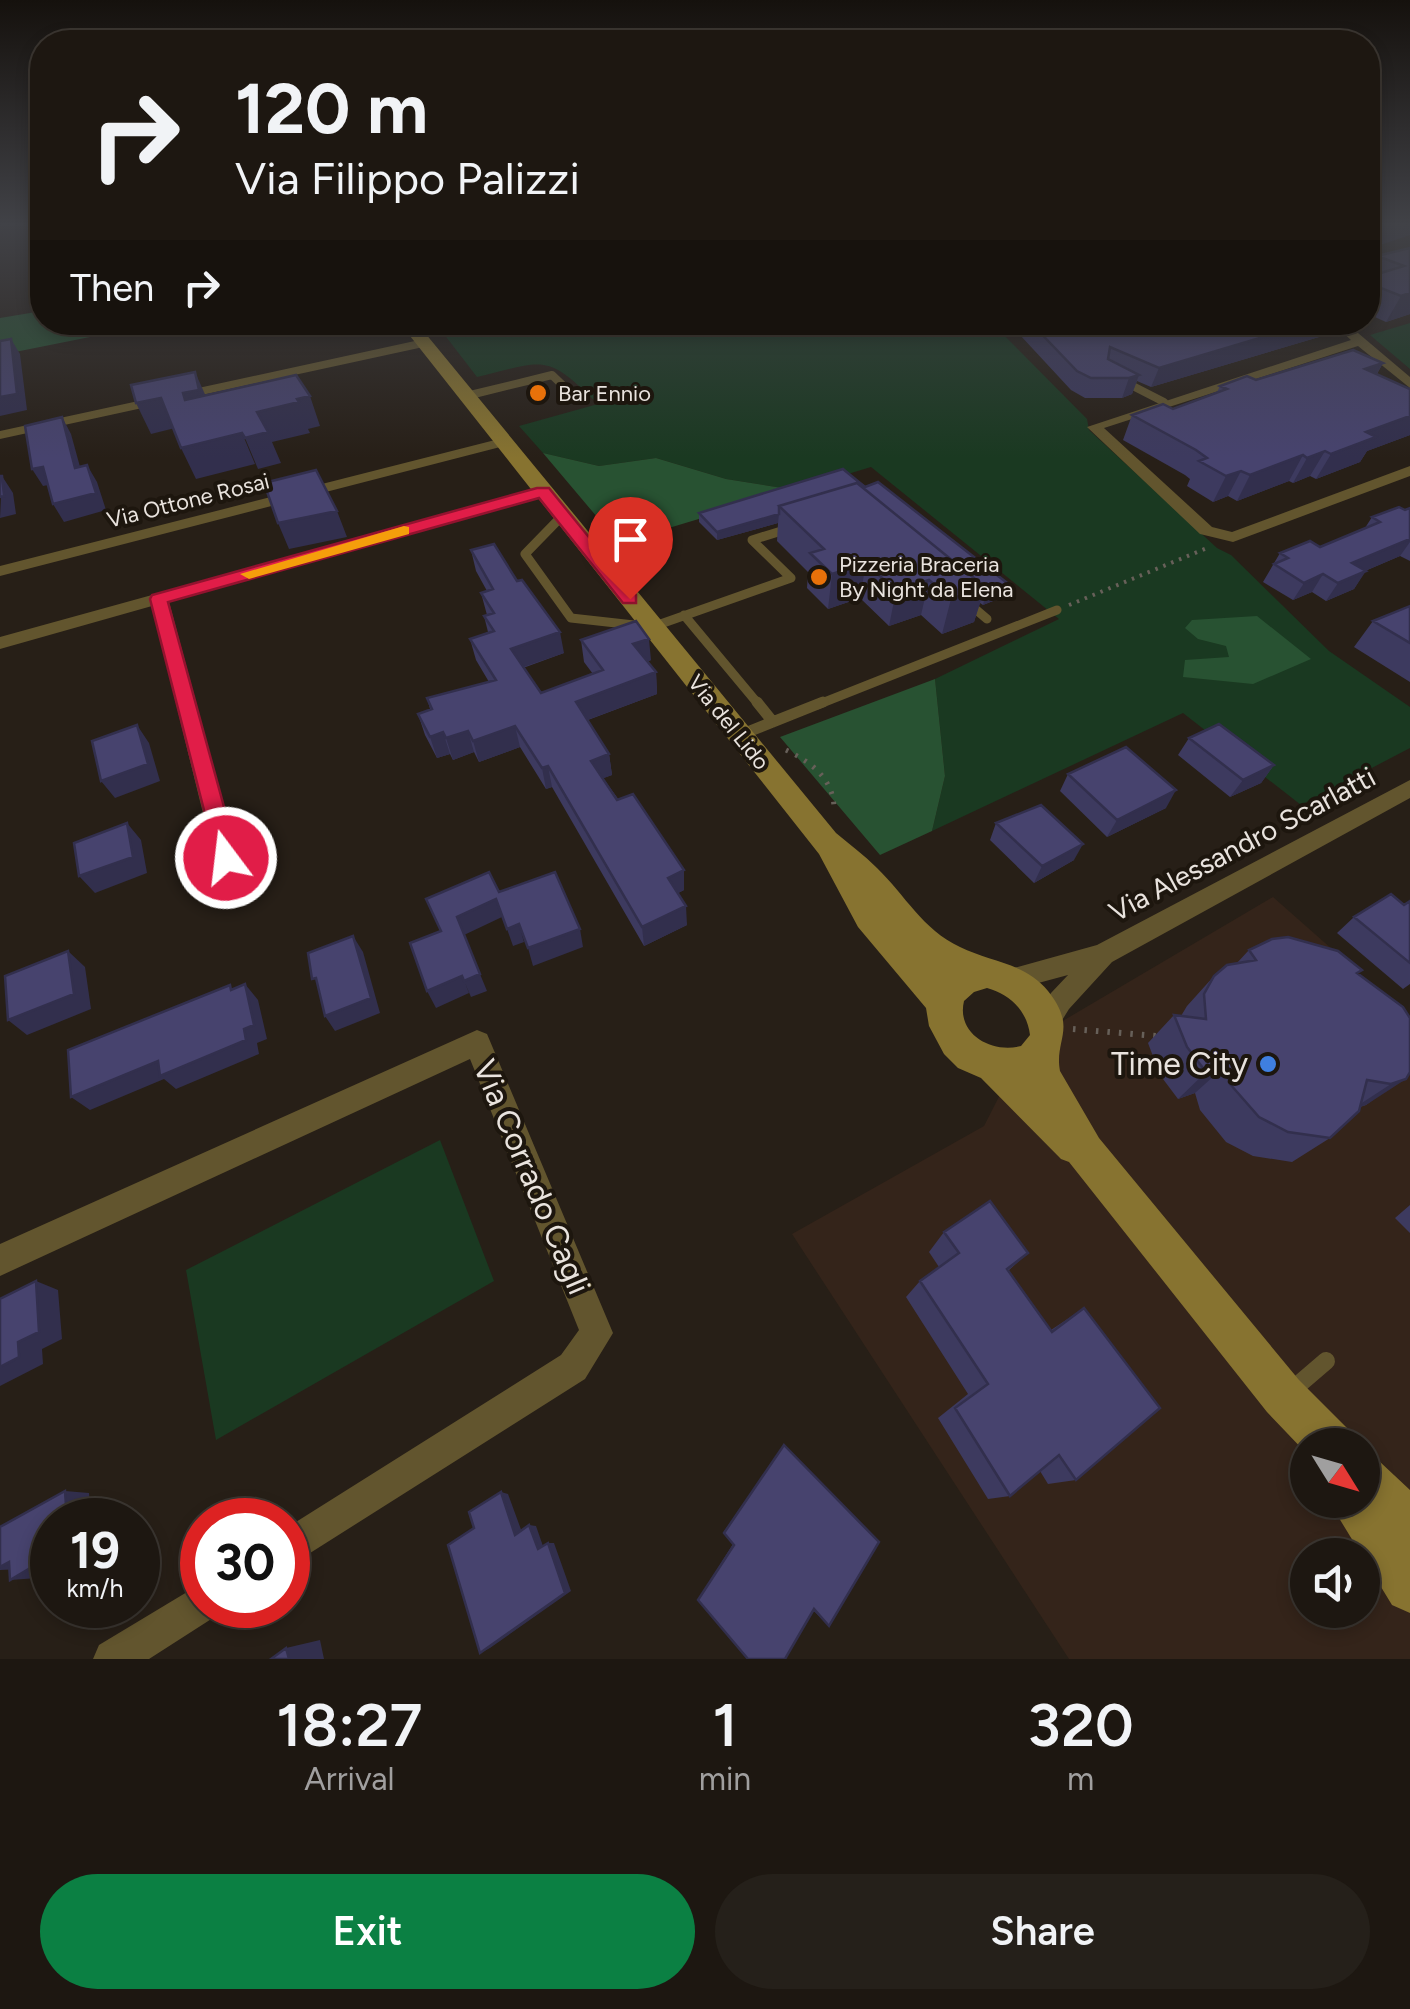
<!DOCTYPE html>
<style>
:root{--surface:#1d1711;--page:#25201a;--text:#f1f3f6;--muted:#a09f9f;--line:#3b3631;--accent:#0b8043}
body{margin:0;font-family:Figtree,sans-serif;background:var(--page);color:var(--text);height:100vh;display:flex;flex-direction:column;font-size:38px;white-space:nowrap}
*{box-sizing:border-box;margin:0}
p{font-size:32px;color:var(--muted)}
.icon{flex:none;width:55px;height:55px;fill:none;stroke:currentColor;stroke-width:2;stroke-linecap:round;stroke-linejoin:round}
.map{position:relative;height:1659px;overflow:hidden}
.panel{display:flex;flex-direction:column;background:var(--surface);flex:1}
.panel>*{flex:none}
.hud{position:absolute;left:30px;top:30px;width:1350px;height:305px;border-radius:40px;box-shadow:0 5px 15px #0003,0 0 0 2px var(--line);background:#1d1711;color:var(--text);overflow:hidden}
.needle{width:65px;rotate:127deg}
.controls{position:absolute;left:1290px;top:1428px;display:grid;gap:20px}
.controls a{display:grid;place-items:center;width:90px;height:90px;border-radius:50%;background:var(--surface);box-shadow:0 5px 15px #0003,0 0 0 2px var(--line);font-size:50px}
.speed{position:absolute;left:30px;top:1498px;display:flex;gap:20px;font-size:50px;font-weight:700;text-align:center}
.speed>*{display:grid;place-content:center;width:130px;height:130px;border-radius:50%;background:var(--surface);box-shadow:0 5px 15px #0003,0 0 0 2px var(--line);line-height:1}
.speed small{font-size:25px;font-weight:400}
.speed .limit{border:15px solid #d22;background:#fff;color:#111}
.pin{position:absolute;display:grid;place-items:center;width:85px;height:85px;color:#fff;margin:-102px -42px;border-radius:50% 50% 50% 0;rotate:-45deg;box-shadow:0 0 10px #0007}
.pin .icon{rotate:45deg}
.me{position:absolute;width:110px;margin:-55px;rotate:345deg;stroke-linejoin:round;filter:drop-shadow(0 0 8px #0008)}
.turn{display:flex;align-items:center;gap:35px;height:210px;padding:0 40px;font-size:45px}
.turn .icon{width:130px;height:130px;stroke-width:2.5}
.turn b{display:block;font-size:70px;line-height:85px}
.then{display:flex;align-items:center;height:95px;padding:0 40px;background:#0003;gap:20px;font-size:38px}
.eta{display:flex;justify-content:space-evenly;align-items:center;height:170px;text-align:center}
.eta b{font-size:60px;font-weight:600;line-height:70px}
.cta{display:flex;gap:20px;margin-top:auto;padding:20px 40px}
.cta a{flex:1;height:115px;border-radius:60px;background:var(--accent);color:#fff;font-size:40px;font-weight:600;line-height:115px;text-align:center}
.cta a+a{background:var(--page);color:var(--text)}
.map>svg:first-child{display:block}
.commercial{fill:#34241a;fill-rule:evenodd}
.green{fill:#1a3921}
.forest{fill:#285232}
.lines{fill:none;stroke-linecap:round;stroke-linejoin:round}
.path-far2{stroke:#676059;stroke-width:4;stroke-dasharray:2.5 6;stroke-linecap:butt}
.path-far1{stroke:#676059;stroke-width:5;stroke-dasharray:2.5 8;stroke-linecap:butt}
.path{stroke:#676059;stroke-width:6;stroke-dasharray:2.5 9;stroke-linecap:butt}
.lane-far3{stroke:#62552e;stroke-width:8}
.lane-far2{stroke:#62552e;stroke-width:9}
.lane-far1{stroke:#62552e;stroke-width:11}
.lane{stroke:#62552e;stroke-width:18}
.street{fill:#62552e;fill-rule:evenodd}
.secondary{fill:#877330;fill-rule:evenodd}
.wall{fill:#3d3a5f}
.shaded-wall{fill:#322f4d}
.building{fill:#47436e;stroke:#322f4d;stroke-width:2.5}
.route{fill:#e11d48;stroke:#92132f;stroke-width:2.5}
.slow{fill:#f59e0b}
.food-dot{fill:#e8710a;stroke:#1d160e;stroke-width:4}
.shop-dot{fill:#3f7fe0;stroke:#1d160e;stroke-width:4}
.labels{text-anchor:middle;stroke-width:8;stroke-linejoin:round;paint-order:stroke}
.far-poi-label{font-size:22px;fill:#e9e3de;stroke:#1d160e;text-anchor:start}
.far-street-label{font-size:22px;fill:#e9e3de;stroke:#1d160e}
.street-label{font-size:28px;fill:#e9e3de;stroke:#1d160e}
.near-poi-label{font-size:32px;fill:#e9e3de;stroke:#1d160e;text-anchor:end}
.near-street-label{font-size:32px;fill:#e9e3de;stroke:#1d160e}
</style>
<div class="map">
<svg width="1410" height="1659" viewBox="0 0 1410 1659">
<rect width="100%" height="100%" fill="#271f17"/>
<!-- commercial -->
<path class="commercial" d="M1273 897 1410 1018V1659H1069L792 1234 984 1126 1027 1042ZM1308 1445H1362V1500H1308ZM1308 1555H1362V1610H1308Z"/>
<!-- green -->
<path class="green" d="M442 322H973L977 327 995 326 1087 419 1089 430 1217 548 1231 555 1329 651 1410 707V748L1301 805 1183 713 932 831 945 776 935 679 1059 619 871 467 795 490 726 479 656 458 599 466 543 453 519 426 598 404C546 353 547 360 477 377L437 325Z
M1410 323V369L1370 335Z
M440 1140 494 1281 216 1440 186 1270Z"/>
<!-- forest -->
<path class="forest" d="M42 311V322L150 325 0 355V318Z
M543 453 599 466 656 458 726 479 795 490 619 543Z
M1257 616 1311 659 1253 684 1183 677 1185 660 1229 657 1226 646 1198 639 1185 628 1192 620Z
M935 679 945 776 932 831 880 855 780 737Z"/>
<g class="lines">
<!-- path-far2 -->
<path class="path-far2" d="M1069 605 1207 548"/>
<!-- path-far1 -->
<path class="path-far1" d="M786 750C811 762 834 779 834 809"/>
<!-- path -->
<path class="path" d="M1073 1029 1157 1036"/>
<!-- lane-far3 -->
<path class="lane-far3" d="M1123 381 1164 402
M466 396 552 375 578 400"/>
<!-- lane-far2 -->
<path class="lane-far2" d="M562 516 525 554 571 618 652 627 791 578 752 540 791 528
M967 602 987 619
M684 615 759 705
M817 705 1057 610"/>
<!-- lane-far1 -->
<path class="lane-far1" d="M757 702 773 722
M740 735 823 702"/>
<!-- lane -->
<path class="lane" d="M1291 1391 1326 1361"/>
<!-- street -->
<path class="street" d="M1331 322H1345L1410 377V388L1358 346 1104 428 1212 527 1232 532 1410 466V476L1233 542 1200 534 1087 427 1351 340Z
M424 339 430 343 428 346 0 439V431Z
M503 438 510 442 508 445 0 576V566Z
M543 487 551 492 548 495 169 602 238 858 234 865H218L214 858 152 606 0 649V637Z
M1410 780V798L1112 962 1069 1009 1056 1030 1047 1033 1038 1030 1034 1021 1051 993 1068 975 1012 990 1003 987 999 979 1003 971 1097 945Z
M477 1030 487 1034 613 1333 585 1379 288 1567V1527L561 1355 579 1330 470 1059 0 1276V1244Z
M202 1583V1605H220L216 1616 149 1659H93L99 1645Z"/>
<!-- secondary -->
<path class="secondary" d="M399 322H416L836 833C849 844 864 855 877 868 905 895 923 930 960 947 990 962 1026 963 1048 991 1078 1029 1054 1039 1060 1071L1099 1138 1299 1380 1347 1428 1354 1445H1308V1455L1267 1412 1069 1162 1061 1159 981 1078 958 1068 944 1054 929 1026 926 1008 858 927 819 854ZM987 988C1011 995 1027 1011 1030 1035L1021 1046C992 1054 956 1034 964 1001L974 992Z
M1362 1454 1379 1461 1410 1490V1613L1392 1605 1328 1500H1362Z"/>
</g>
<!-- wall -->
<path class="wall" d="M1410 248V314L1386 322 1368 314V274L1377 256Z
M1010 322H1326L1319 337 1151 387 1137 381 1132 394 1122 398H1085L1071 390 1020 335 1010 334Z
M1383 363 1377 374 1410 389V435L1367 451 1360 462 1316 479 1310 476 1293 483 1289 481 1237 501 1228 496 1213 502 1187 486 1190 479 1185 475 1123 440 1132 415 1173 409 1217 392 1220 386Z
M843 469 1008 595 983 605 980 603 974 622 942 634 921 615 889 626 860 598 828 609 807 588 808 572 777 541 778 523 717 540 699 522V513Z
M1410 508V561L1400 556 1365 571 1354 589 1326 601 1312 592 1293 600 1263 582 1280 553 1320 547 1365 528 1372 517Z
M471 550 564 653 523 668 541 693 593 674 584 662 581 640 651 660 647 662 656 672 657 694 588 720 609 754 612 775 603 778 684 890 678 893 687 925 644 946 552 787 546 789 520 747 479 762 474 752 453 760 450 754 437 758 425 735 418 714 430 709 427 698 489 682 476 660 470 639 488 632 484 616 487 615 481 593 487 591 476 571Z
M1410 606V682L1354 647 1373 621Z
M1189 738 1274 765 1261 783 1230 797 1178 755Z
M1068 774 1166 808 1107 837 1060 791Z
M996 823 1074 860 1034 883 990 840Z
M1410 901V984L1403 989 1337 933 1354 917 1404 905Z
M1249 950 1358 974 1410 1072 1366 1105 1360 1107 1330 1138 1292 1162 1253 1156 1226 1142 1200 1110 1195 1093 1178 1099 1160 1075 1148 1043 1174 1015 1181 1016 1187 1006 1214 976 1236 964Z
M1410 1205V1233L1395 1218Z
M944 1232 1028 1253 1008 1271 1051 1330 1084 1308 1076 1480 1048 1484 1040 1471 1010 1496 988 1499 938 1418 968 1394 906 1297 920 1281 939 1267 929 1252Z
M784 1445 829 1626 814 1611 698 1600 733 1544 723 1533Z"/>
<!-- shaded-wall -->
<path class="shaded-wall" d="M1390 226H1410V235L1368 249V233Z
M1410 293V314L1386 322 1401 296Z
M1301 322H1326L1319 337 1151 387 1159 368Z
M11 339 20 354 27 410 0 416V397Z
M1383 363 1369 387 1365 369Z
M195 372 208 401 197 424 183 393Z
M1139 375 1132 394 1122 398 1129 378Z
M310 396 320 426 308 429 310 433 272 442 281 463 258 469 245 438 257 412Z
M161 398 175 428 151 434 136 403Z
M1410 405V435L1367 451 1360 462 1316 479 1331 454Z
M62 417 71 434 85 485 75 468Z
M242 433 255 464 196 479 181 448Z
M1325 451 1310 476 1293 483 1307 458Z
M1303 455 1289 481 1237 501 1250 475Z
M87 465 97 482 106 510 64 522 53 504Z
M43 467 53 484 43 486 32 469Z
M1241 471 1228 496 1213 502 1226 476Z
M2 476 13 493 16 514 0 518Z
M337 511 347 537 289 549 278 523Z
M779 514 778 523 717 540V532Z
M1410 539V542L1400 556 1341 581 1352 563Z
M866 563 860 598 828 609 832 574Z
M1366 571 1354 589 1326 601 1338 583Z
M1323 574 1312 592 1293 600 1304 583Z
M929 580 921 615 889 626 896 591Z
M1011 586 1008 595 983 605 985 596Z
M985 587 974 622 942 634 951 599Z
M560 632 564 653 515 670 511 649Z
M649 639 651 660 635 666 633 644Z
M656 672 657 694 579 723 576 702Z
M137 725 149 743 160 781 115 798 101 781Z
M515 726 520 747 479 762 473 741Z
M468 731 474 752 453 760 446 738Z
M443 732 450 754 437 758 430 737Z
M609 754 612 775 594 782 591 761Z
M1274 765 1261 783 1230 797 1243 780Z
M548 766 552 787 546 789 542 768Z
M1176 790 1166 808 1107 837 1117 820Z
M127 823 141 840 147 873 95 893 79 876Z
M1083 844 1074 860 1034 883 1042 866Z
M684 870V890L669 898 668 878Z
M496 899 502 917 464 935 457 917Z
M686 906 687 925 644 946 642 927Z
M519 924 524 942 513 946 507 929Z
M580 929 583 947 533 966 528 948Z
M353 936 363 952 380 1013 335 1031 325 1016Z
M68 951 85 967 91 1009 27 1035 8 1020Z
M480 974 487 991 471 997 464 981Z
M462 976 469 993 436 1008 427 991Z
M245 984 258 1000 267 1039 257 1043 259 1054 176 1089 164 1079 90 1110 71 1097 158 1061 244 1029Z
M1225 1066 1195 1093 1178 1099 1206 1072Z
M1406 1079 1366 1105 1351 1110 1391 1084Z
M36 1281 58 1290 62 1339 42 1349 43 1364 0 1386V1367L18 1342Z
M65 1491 89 1493 91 1520H67Z
M501 1492 508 1494 523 1535H515Z
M529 1525 536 1526 544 1549H538Z
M548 1543H554L571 1591 490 1648 480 1653Z
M52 1555V1569L38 1578 10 1580Z
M9 1562 22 1569 0 1570V1567Z
M320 1640 324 1659H289L286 1648Z"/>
<!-- building -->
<path class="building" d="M1368 226H1390L1368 233Z
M1410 248V293L1401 296 1368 283V277L1404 266 1377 256Z
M1030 322H1313L1159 368 1110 347 1108 359 1139 375 1129 378H1091L1077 371Z
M11 339 17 394 0 397V341Z
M1353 350 1383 363 1365 369 1410 389V416L1366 432 1376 437 1331 454 1325 451 1307 458 1303 455 1250 475 1241 471 1226 476 1199 461 1207 458 1196 450 1132 415 1163 404 1173 409 1227 389 1220 386 1247 376 1256 380Z
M195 372 199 390 183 393 185 400 296 375 310 396 297 399 299 402 257 412 268 432 245 438 242 433 181 448 161 398 136 403 131 385Z
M62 417 75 468 87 465 96 493 53 504 43 467 32 469 25 426Z
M843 469 865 487 878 482 1011 586 985 596 983 594 985 587 857 483 779 506V514L717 532 699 513Z
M316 470 337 511 278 523 264 483Z
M0 476H2L4 496 0 497Z
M857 483 985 587 951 599 929 580 896 591 866 563 832 574 810 553 824 549 779 506Z
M1399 507 1405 510 1410 508V539L1352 563 1366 571 1338 583 1323 574 1304 583 1274 564 1288 558 1280 553 1310 541 1320 547 1380 522 1372 517Z
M494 544 517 581 522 580 560 632 511 649 541 693 603 670 581 640 636 621 649 639 633 644 656 672 576 702 609 754 591 761 617 800 633 794 684 870 668 878 686 906 642 927 548 766 542 768 515 726 473 741 468 731 446 738 443 732 430 737 418 714 432 709 427 698 496 680 470 639 494 631 484 616 494 613 481 593 493 589 471 550Z
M1410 606V643L1373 621Z
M1219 724 1274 765 1243 780 1189 738Z
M137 725 148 764 101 781 92 741Z
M1126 747 1176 790 1117 820 1068 774Z
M1041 805 1083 844 1042 866 996 823Z
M127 823 133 857 79 876 74 843Z
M489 872 499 892 555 872 580 929 528 948 519 924 507 929 496 899 457 917 480 974 464 981 462 976 427 991 410 943 441 931 426 899Z
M1391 894 1404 905 1410 901V963L1354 917Z
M353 936 371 998 325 1016 316 978 312 979 308 953Z
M1288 937 1338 951 1362 970 1357 973 1403 1007 1410 1018V1072L1406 1079 1391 1084 1367 1080 1359 1111 1330 1138 1288 1132 1259 1117 1230 1084 1225 1066 1206 1072 1187 1047 1174 1015 1206 1019 1204 994 1214 976 1227 965 1256 960 1249 950 1272 939Z
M68 951 74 994 8 1020 5 976Z
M245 984 254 1025 244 1029 246 1040 160 1076 158 1061 71 1097 68 1050 230 985 231 990Z
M990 1201 1028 1253 1007 1269 1052 1332 1084 1308 1160 1408 1076 1480 1059 1455 1010 1496 955 1408 988 1384 920 1281 959 1253 944 1232Z
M36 1281 39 1332 18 1342 19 1357 0 1367V1299Z
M784 1445 879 1542 829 1626 814 1609 785 1659H748L698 1600 734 1545 724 1533Z
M65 1491 67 1520H52V1555L10 1580 9 1562 0 1567V1527Z
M501 1492 515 1535 529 1525 538 1549 548 1543 565 1593 480 1653 448 1545 474 1528 469 1512Z
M286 1648 289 1659H271Z"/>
<!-- sky -->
<linearGradient id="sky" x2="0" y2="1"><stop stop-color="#15110d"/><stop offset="0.49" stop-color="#414247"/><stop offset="1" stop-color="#414247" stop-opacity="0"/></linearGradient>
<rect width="1410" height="458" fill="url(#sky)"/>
<!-- route -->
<path class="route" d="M537 488H549L636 595V603H623L539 498 168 602 238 858 234 865H218L150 599 152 595Z"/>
<!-- slow -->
<path class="slow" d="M404 526 409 527V534L249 579 240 574Z"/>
<!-- markers -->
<g class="food-dot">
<circle cx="538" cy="393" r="10"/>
<circle cx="819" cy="577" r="10"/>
</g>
<circle class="shop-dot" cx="1268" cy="1064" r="10"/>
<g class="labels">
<!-- far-poi labels -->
<g class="far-poi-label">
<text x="558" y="401">Bar Ennio</text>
<text x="839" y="572">Pizzeria Braceria<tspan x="839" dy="25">By Night da Elena</tspan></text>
</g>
<!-- far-street labels -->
<g class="far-street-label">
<text transform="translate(188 500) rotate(-14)" y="8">Via Ottone Rosai</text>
<text transform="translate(729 722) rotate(51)" y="8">Via del Lido</text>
</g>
<!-- street labels -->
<g class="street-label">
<text transform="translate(1242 844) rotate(-28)" y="10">Via Alessandro Scarlatti</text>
</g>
<!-- near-poi labels -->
<g class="near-poi-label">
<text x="1248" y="1075">Time City</text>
</g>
<!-- near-street labels -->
<g class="near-street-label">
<text transform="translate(532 1177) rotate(67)" y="11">Via Corrado Cagli</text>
</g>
</g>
</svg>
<div class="controls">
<a><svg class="needle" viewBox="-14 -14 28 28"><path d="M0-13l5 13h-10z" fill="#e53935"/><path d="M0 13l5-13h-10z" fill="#a09f9f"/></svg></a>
<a><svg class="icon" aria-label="sound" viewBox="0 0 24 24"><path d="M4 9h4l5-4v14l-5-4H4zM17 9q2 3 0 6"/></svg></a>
</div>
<div class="speed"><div>19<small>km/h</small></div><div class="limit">30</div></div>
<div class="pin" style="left:630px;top:599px;background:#d93025"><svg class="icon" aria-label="arrive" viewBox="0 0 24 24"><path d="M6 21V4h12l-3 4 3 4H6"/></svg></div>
<svg class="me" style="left:226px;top:858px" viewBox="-20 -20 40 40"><circle r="17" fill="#e11d48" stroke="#fff" stroke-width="3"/><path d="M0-11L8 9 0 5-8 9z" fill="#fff"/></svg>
<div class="hud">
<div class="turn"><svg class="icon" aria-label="right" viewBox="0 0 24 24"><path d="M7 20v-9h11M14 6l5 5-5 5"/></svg><div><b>120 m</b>Via Filippo Palizzi</div></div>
<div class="then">Then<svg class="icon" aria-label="right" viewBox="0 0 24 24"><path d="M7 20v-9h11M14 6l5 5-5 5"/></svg></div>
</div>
</div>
<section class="panel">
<div class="eta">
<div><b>18:27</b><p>Arrival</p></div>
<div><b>1</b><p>min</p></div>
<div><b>320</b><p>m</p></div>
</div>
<div class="cta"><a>Exit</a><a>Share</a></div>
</section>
